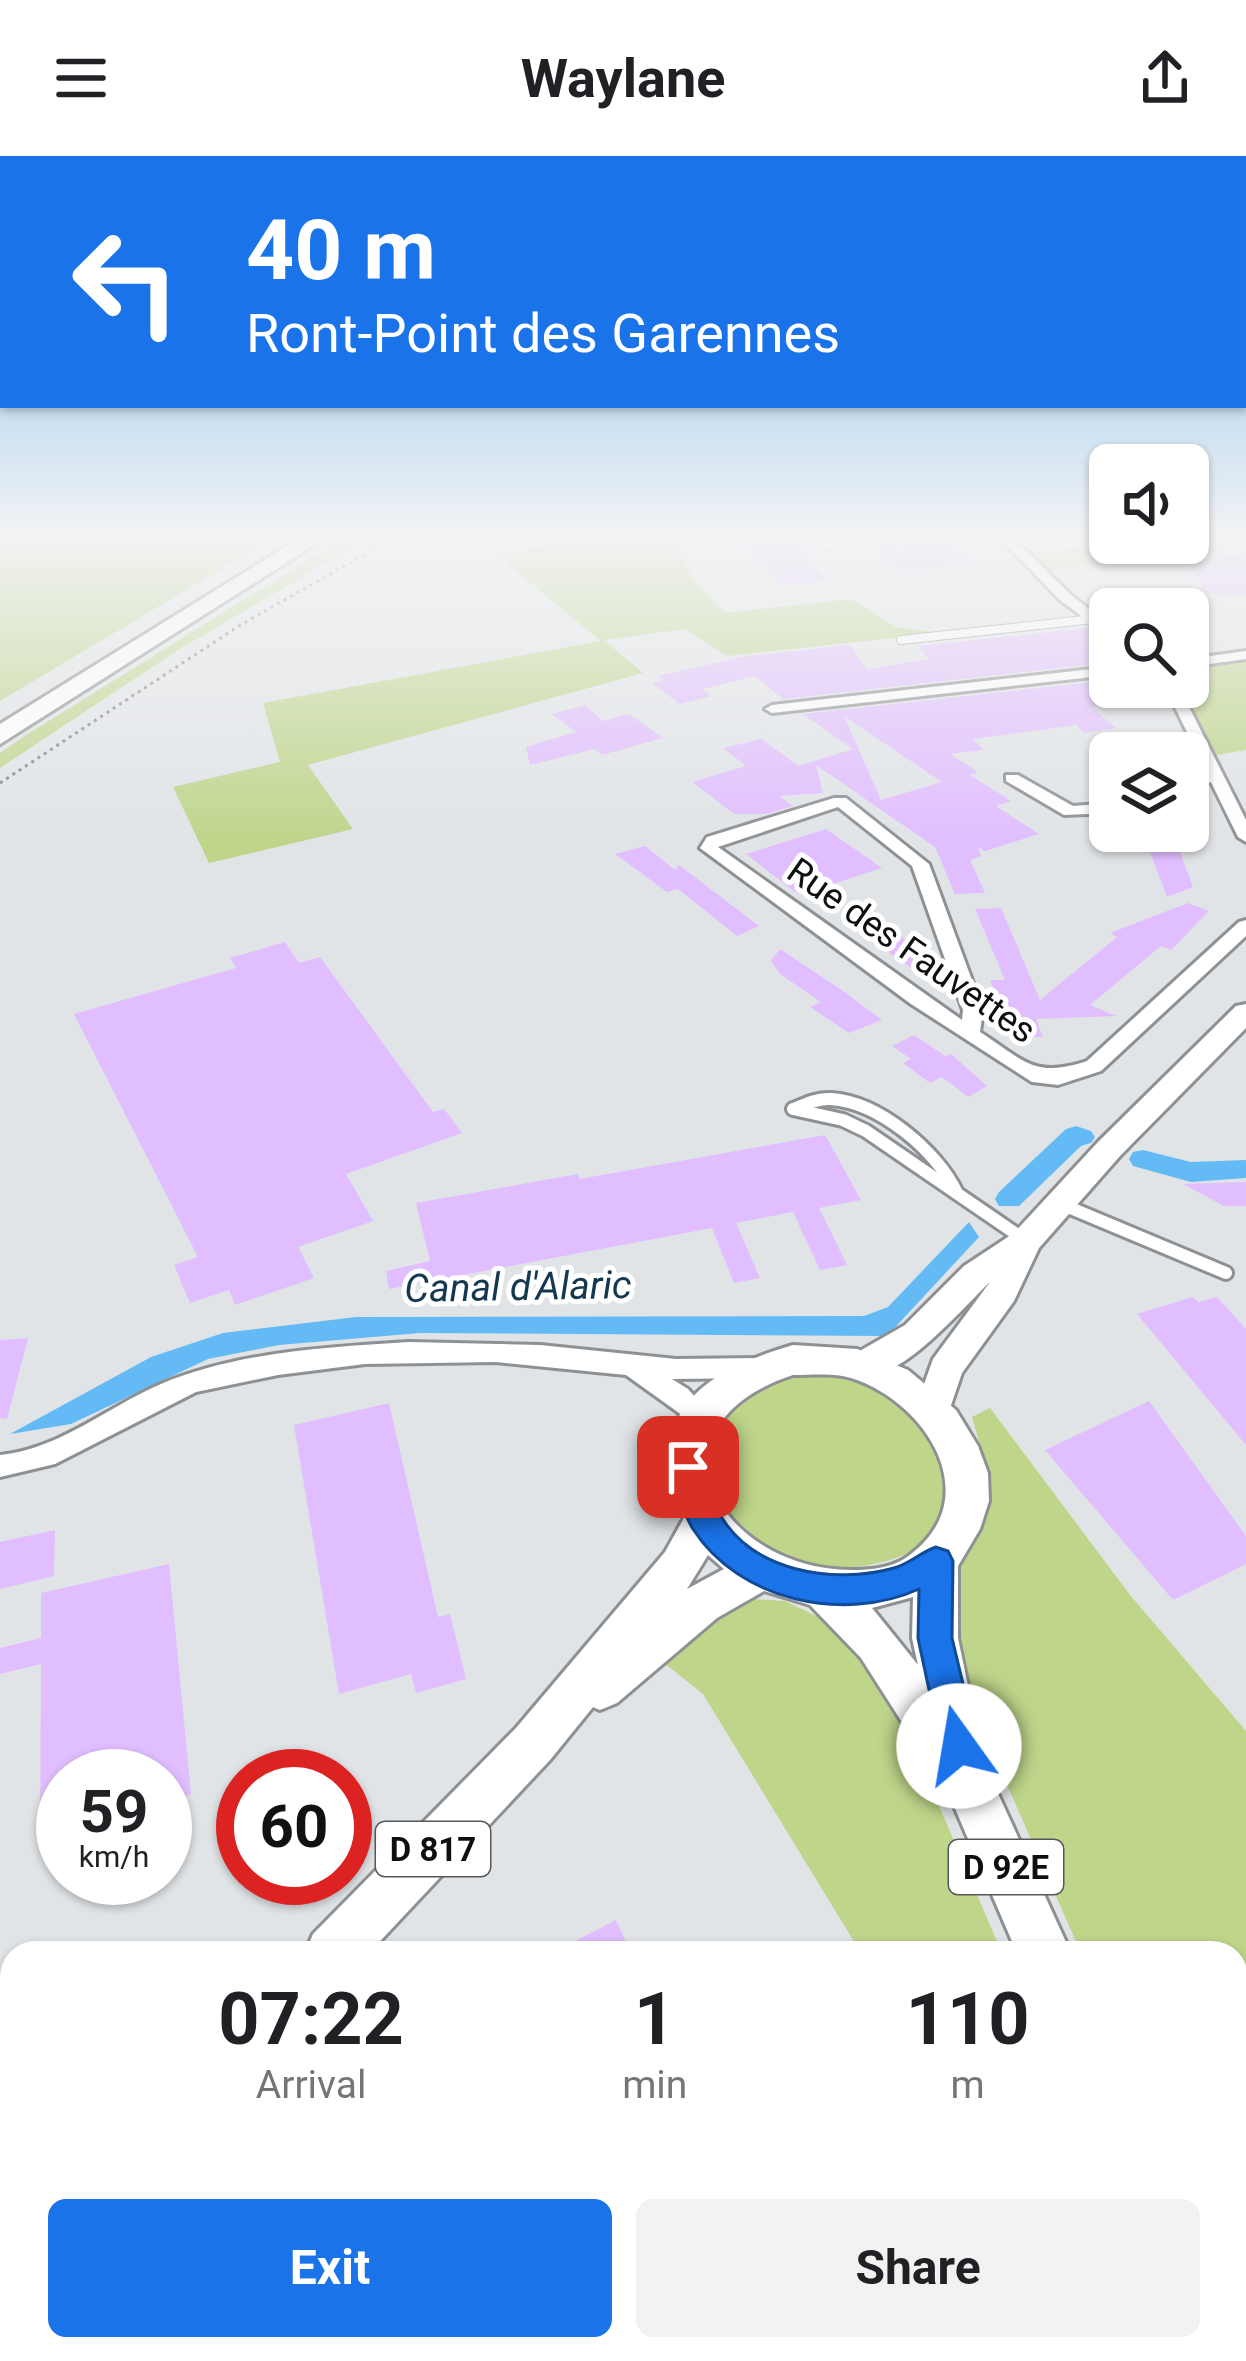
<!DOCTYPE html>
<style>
:root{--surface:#fff;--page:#f2f2f2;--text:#202124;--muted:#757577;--accent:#1a73e8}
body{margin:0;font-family:Roboto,sans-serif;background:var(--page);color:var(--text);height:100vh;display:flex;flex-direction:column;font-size:45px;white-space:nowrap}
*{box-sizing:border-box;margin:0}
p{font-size:39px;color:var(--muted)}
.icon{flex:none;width:66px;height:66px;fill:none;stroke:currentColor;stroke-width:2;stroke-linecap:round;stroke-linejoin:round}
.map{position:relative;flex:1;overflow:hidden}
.drawer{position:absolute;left:0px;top:1785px;width:1248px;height:420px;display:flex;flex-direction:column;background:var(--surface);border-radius:36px 36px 0 0;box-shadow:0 3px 9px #0004}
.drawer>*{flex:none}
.guide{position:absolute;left:0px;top:0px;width:1248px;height:252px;box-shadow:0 3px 9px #0004;background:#1a73e8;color:#fff;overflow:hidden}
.tools{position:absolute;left:1089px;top:288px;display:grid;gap:24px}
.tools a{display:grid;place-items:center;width:120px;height:120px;border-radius:18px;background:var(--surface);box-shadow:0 3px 9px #0004;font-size:60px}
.speed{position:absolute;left:36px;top:1593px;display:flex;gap:24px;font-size:60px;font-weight:700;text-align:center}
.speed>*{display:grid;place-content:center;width:156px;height:156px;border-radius:50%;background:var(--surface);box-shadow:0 3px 9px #0004;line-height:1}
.speed small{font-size:30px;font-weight:400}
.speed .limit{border:18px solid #d22;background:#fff;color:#111}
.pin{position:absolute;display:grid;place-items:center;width:102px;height:102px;color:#fff;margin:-51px;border-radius:24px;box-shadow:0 6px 18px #0006}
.me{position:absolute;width:132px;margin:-66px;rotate:347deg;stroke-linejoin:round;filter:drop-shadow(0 0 9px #0008)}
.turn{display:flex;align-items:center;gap:42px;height:252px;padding:0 48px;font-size:54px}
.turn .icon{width:156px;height:156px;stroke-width:2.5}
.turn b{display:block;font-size:84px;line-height:102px}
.eta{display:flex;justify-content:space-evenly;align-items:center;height:204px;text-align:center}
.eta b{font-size:72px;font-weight:700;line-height:84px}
.button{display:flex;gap:24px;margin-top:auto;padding:24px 48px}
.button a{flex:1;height:138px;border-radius:18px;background:var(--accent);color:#fff;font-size:48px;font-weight:700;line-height:138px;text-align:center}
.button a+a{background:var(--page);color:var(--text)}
header{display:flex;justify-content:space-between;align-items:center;height:156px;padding:0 48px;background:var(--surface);font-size:54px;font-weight:700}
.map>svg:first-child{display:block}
.green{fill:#bed58a}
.water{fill:#63baf5}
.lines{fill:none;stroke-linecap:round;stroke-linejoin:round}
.canal{fill:#63baf5;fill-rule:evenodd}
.building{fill:#e1beff;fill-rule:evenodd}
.lane-far2-casing{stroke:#8e9194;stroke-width:10}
.lane-far1-casing{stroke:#8e9194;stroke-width:18}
.lane-casing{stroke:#8e9194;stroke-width:24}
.street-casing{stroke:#8e9194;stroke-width:6}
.secondary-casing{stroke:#8e9194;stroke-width:6}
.primary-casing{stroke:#8e9194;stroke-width:6}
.highway-casing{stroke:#8e9194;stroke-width:6}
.path{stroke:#7f8183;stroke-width:3;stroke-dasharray:3 4.5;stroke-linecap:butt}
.lane-far2{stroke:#fff;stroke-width:8}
.lane-far1{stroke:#fff;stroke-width:12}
.lane{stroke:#fff;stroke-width:18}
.street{fill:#fff;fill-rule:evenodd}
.secondary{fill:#fff;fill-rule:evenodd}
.primary{fill:#fff;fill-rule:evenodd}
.highway{fill:#fff;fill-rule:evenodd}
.route{fill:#1a73e8;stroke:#114b97;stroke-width:3}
.labels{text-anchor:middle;stroke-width:10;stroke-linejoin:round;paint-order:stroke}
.shield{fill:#fff;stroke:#565758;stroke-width:3}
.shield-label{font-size:33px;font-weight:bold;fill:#0e0f10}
.street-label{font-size:36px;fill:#0e0f10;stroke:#fff}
.water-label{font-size:39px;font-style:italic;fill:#133850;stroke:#fff}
</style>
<header><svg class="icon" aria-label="menu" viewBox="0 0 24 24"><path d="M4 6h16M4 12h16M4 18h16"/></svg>Waylane<svg class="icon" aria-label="share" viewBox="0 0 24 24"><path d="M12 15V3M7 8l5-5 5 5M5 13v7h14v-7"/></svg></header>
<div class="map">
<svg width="1246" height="2205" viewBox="0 0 1246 2205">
<rect width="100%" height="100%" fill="#e1e4e7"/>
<!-- green -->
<path class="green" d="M0 379H278L0 545Z
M348 379H374L178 494 0 612V597L26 579Z
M547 379H671L695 425 725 457 851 443 896 471 938 477 727 500 685 473 604 484 643 517 308 609 353 673 209 707 173 631 280 606 263 547 601 485 501 403 507 395 550 391Z
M1206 380 1231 396 1049 414 1030 397 1131 387H1188V381Z
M1246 505V594L1217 599 1178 531H1188V514L1194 511Z
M821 1218C894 1231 963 1267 944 1352 939 1371 922 1392 904 1399 748 1461 636 1277 775 1225 789 1220 807 1220 821 1218Z
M990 1252 1130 1439 1246 1575V2104L1236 2085V1797H1081L968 1540 949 1431 985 1368 988 1318 972 1261Z
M754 1443 785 1445 827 1465 889 1533 1002 1797H861L703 1538 664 1507 704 1468Z
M998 2193H1163L1170 2205H1004Z"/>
<!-- water -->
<path class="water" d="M969 1066 979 1081 887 1180 420 1177 279 1189 208 1203 71 1268 10 1278 151 1201 223 1177 356 1161 864 1160 888 1151Z"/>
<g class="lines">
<!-- canal -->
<path class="canal" d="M1076 970 1091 975 1095 981 1091 987 1081 990 1019 1050H999L995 1043 999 1036 1066 973Z
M1143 994 1191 1006 1246 1004V1022L1191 1026 1133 1010 1129 1003 1133 996Z"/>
</g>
<!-- building -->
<path class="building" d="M736 379H802L803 396 828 425 780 429Z
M949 388 971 409 899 415 875 394Z
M1246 398V438L1206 437 1188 404Z
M1090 472 1110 485V498L1094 499 1104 507 783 543 755 520 702 533 711 540 680 548 652 527 664 524 658 520 747 500 850 489 867 513 929 503 918 490Z
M1110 524V531H1133L1148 544 1091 551 1116 572 1084 577 1077 569 973 583 984 594 950 598 978 616 970 619 1011 645 996 650 1039 678 985 695 978 691 981 700 970 704 985 737 955 738 935 691 816 609 823 637 779 640 793 650 766 658H734L692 626 746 610 723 592 762 583 798 610 853 593 803 558ZM844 560 942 626 881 644Z
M585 549 603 565 629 558 663 582 602 599 595 593 530 609 526 591 576 576 552 558Z
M826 673 882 712 805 737 795 736 746 698Z
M1142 675H1172L1193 731 1167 741Z
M645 690 675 714 679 709 759 770 737 780 678 733 667 736 615 698Z
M1188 747 1209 755 1171 794 1161 790 1090 849 1116 860 1036 863 1043 881H1014L990 824H1005L975 753 1001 752 1040 844 1117 781 1110 777Z
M865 755 928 800 917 816 842 764Z
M285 786 299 807 320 801 433 956 444 953 462 977 346 1018 373 1065 298 1091 314 1122 235 1149 229 1134 190 1147 174 1109 198 1101 74 858 236 812 230 802Z
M780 793 843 835 882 864 849 877 810 851 821 846 780 818 771 805Z
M914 879 945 900 951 898 987 930 968 941 942 921 930 927 903 907 911 903 892 890Z
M825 979 861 1044 819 1052 847 1109 820 1114 793 1056 736 1067 760 1122 734 1127 712 1072 389 1133 386 1115 430 1105 416 1047 578 1018 580 1023Z
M1246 1026V1050H1224L1183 1028Z
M1193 1141 1198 1146 1217 1141 1246 1173V1289L1137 1158Z
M28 1182 7 1263 0 1262V1184Z
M1149 1245 1246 1380V1408L1173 1444 1045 1294Z
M389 1247 438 1461 450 1458 466 1523 416 1537 411 1518 339 1538 294 1269Z
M55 1374 54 1420 0 1433V1386Z
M169 1408 191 1638 165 1646V1620H63V1675L40 1682 41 1508 0 1518V1492L41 1482V1437Z
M616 1764 631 1797H552Z"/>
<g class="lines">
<defs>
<path id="lane-far2" d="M825 389 950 379
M901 484 1093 463"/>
<path id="lane-far1" d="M793 953 843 964 866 975 1025 1084
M794 953C805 948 818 942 831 943 879 946 937 995 957 1037
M1061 1048 1226 1117"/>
<path id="lane" d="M0 1949 12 1941"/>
<path id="street" d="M997 379H1010L1070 438 1110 470V481L1060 444Z
M1246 495V503L1188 511V503Z
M1110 511V519L772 557 765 553 772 549Z
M1165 531H1179L1246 664V686L1238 681 1211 626 1188 633V623L1207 617Z
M1006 619H1018L1073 650 1110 647V657L1064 659 1006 625Z
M834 642H846L929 708 983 854 980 876C1024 904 1033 923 1087 905L1239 766 1246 764V780L1101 915 1058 929 1032 926 911 848 700 692 707 681ZM838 651 912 710 963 854 962 864 718 691Z
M409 1186 540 1189 676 1203 759 1202 768 1205 772 1212 768 1219 759 1222 672 1223 688 1233 713 1261 709 1269 700 1272 626 1219 496 1206 365 1208 278 1219 196 1236 55 1308 0 1321V1299C60 1293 107 1251 161 1228 237 1196 327 1191 409 1186Z"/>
<path id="secondary" d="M1246 848V872L1120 1000 1039 1092 1014 1145 962 1217 947 1261 934 1265 921 1261 916 1251 933 1203 990 1126C960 1154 895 1234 851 1220L846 1210 851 1200 905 1169 964 1110 1014 1077 1098 986 1236 850Z"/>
<path id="primary" d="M793 1189 857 1193 908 1214 956 1254 978 1290 988 1317 989 1345 980 1373 958 1410V1482L984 1607 1071 1797H1017L951 1643 861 1502 810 1449 764 1435 717 1462 617 1547 600 1554 593 1551 550 1604 369 1797H305L313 1778 516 1572 665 1396 685 1360C641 1258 701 1216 793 1189ZM793 1219C813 1219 837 1216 857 1224 928 1250 985 1341 911 1398 894 1412 872 1414 851 1414 719 1413 638 1270 793 1219ZM708 1399 724 1413 687 1433ZM913 1441 912 1482 918 1509 872 1452Z
M12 2063V2129L0 2133V2068Z
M1236 2163 1246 2167V2205H1205L1200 2193H1236Z"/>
<path id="highway" d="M305 379H330L0 588V568Z"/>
</defs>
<!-- lane-far2 casing -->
<use href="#lane-far2" class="lane-far2-casing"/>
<!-- lane-far1 casing -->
<use href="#lane-far1" class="lane-far1-casing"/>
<!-- lane casing -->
<use href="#lane" class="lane-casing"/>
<!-- street casing -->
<use href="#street" class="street-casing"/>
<!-- secondary casing -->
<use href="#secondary" class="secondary-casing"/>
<!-- primary casing -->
<use href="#primary" class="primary-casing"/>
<!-- highway casing -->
<use href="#highway" class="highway-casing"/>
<!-- path -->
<path class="path" d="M0 627 242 468 399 379"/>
<!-- lane-far2 -->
<use href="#lane-far2" class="lane-far2"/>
<!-- lane-far1 -->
<use href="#lane-far1" class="lane-far1"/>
<!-- lane -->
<use href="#lane" class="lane"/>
<!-- street -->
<use href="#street" class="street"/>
<!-- secondary -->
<use href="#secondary" class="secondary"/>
<!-- primary -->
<use href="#primary" class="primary"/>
<!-- highway -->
<use href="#highway" class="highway"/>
</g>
<!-- sky -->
<linearGradient id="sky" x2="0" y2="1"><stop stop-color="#73b6ed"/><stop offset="0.55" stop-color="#f2f3f4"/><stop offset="1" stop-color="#f2f3f4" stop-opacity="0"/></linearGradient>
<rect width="1246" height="688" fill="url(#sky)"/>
<!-- route -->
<path class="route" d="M688 1298 699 1302C707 1319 710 1339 718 1355 750 1416 834 1429 894 1412 909 1408 921 1396 936 1391L948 1395 953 1405 952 1482 978 1590 972 1602 959 1608 946 1602 941 1590 918 1482 919 1433C844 1467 739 1445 693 1373 682 1356 678 1331 672 1311L677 1302Z"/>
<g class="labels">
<!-- shield labels -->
<g class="shield">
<rect x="376" y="1666" width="114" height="54" rx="9"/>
<rect x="949" y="1684" width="114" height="54" rx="9"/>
</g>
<g class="shield-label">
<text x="433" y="1705">D 817</text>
<text x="1006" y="1723">D 92E</text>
</g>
<!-- street labels -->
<g class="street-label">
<text transform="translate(912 794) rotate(35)" y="13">Rue des Fauvettes</text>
</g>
<!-- water labels -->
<g class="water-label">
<text transform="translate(518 1130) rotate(-1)" y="14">Canal d'Alaric</text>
</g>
</g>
</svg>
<div class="tools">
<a><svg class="icon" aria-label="sound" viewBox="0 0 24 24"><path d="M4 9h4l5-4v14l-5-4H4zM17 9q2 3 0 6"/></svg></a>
<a><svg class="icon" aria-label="search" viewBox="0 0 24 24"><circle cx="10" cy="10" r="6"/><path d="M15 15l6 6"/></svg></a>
<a><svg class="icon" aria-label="layers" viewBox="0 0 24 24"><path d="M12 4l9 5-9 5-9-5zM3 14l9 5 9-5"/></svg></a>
</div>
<div class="speed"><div>59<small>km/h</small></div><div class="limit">60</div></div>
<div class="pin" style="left:688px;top:1311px;background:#d93025"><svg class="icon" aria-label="arrive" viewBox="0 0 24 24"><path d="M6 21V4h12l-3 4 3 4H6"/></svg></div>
<svg class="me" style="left:959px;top:1590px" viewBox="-20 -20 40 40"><circle r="19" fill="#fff"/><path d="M0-13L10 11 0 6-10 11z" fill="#1a73e8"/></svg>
<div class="guide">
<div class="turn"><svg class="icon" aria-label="left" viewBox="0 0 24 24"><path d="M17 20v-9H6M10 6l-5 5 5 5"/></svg><div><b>40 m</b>Ront-Point des Garennes</div></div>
</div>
<section class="drawer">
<div class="eta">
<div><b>07:22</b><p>Arrival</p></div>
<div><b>1</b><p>min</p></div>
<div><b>110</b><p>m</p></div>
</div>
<div class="button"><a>Exit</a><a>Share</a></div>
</section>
</div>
